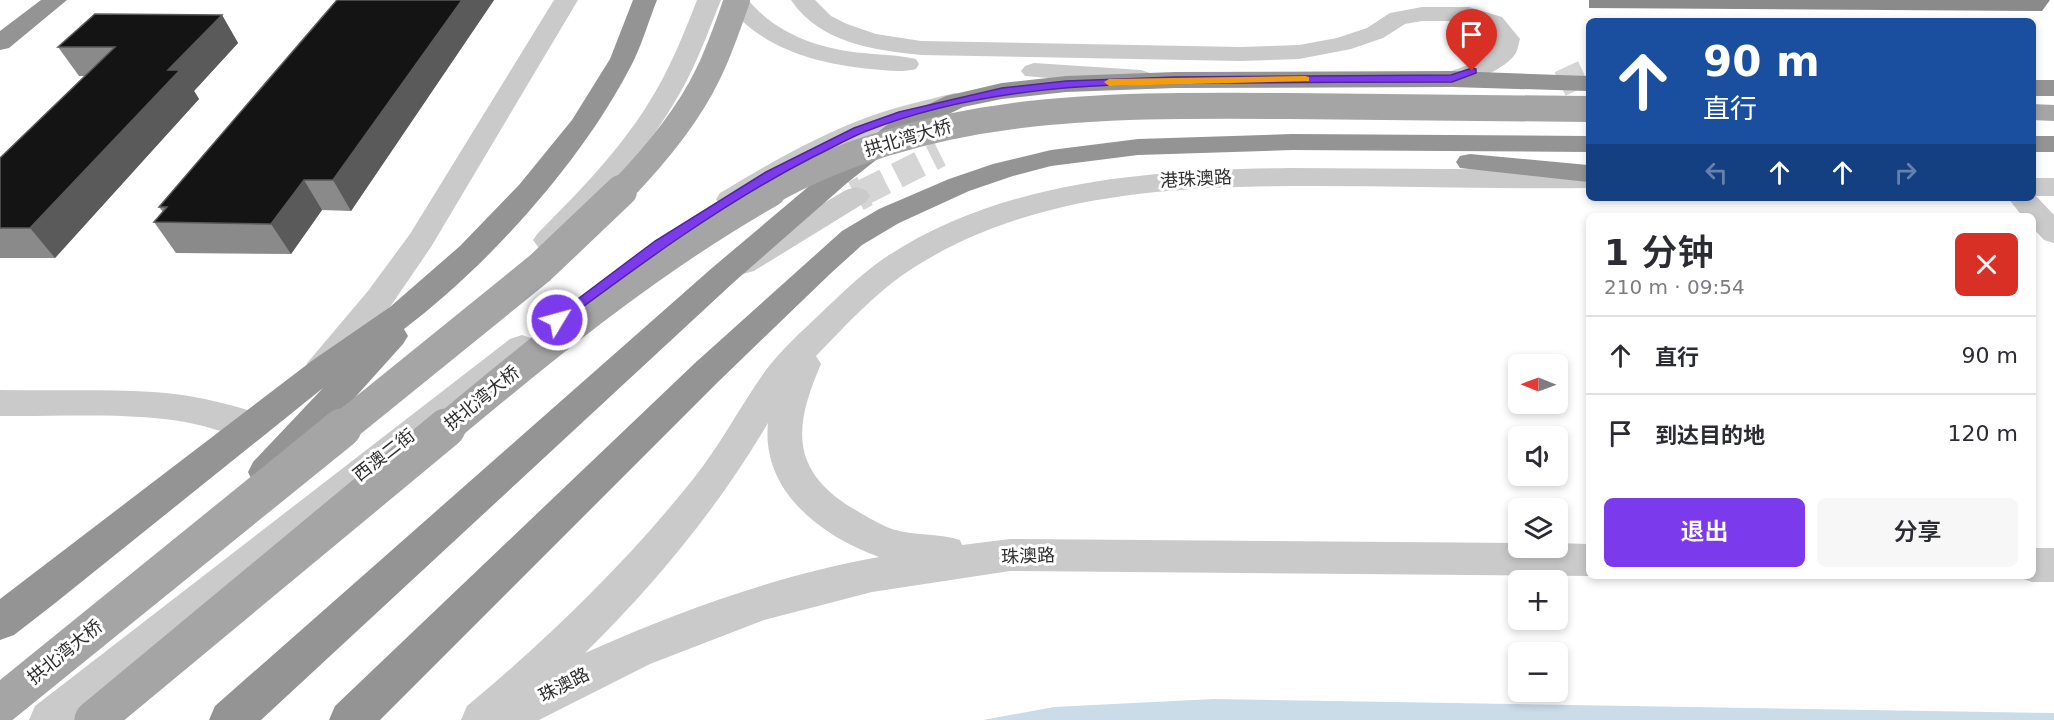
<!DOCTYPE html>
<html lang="zh">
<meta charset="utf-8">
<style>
:root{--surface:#fff;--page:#f7f7f7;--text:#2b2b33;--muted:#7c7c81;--line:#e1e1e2;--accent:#7c3aed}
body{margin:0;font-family:"DejaVu Sans","Noto Sans SC",sans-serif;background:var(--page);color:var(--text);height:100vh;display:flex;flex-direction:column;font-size:22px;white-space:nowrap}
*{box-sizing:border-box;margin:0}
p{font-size:20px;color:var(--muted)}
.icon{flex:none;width:33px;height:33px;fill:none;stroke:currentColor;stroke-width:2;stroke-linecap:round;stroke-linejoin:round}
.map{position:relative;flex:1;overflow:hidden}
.side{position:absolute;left:1586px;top:213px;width:450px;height:366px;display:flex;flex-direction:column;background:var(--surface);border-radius:9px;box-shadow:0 3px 9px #0003}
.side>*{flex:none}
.hud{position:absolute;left:1586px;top:18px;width:450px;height:183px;border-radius:9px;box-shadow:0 3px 9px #0003;background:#1a4fa0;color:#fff;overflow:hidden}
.needle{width:39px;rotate:271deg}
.tools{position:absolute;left:1508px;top:354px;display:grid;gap:12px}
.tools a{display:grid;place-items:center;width:60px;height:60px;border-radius:9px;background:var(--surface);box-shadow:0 3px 9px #0003;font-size:30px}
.pin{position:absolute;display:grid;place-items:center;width:51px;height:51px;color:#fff;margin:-62px -26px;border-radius:50% 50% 50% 0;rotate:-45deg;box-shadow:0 0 6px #0007}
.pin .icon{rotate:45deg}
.me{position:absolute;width:66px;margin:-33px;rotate:53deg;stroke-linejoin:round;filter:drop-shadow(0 0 4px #0008)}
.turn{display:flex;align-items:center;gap:21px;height:126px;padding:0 18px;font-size:27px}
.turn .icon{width:78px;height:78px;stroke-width:2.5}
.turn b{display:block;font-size:42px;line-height:51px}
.lanes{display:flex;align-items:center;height:57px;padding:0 18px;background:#0003;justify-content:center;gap:30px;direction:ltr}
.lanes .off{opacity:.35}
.round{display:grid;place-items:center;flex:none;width:63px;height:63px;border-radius:9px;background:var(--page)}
.headline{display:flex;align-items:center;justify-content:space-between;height:102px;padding:0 18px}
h1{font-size:36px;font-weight:600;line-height:45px}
.cta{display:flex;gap:12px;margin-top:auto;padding:12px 18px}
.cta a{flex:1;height:69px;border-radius:9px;background:var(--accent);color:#fff;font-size:24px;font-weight:600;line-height:69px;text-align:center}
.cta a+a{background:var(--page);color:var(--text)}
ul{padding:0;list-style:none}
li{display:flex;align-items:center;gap:18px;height:78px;padding:0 18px;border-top:2px solid var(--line)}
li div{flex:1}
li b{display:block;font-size:22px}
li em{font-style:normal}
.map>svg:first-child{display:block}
.water{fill:#c9dce8}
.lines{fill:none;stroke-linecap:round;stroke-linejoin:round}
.minor-tunnel-far1{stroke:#d5d5d5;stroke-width:26;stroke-dasharray:26 13;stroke-linecap:butt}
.minor-tunnel{stroke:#d5d5d5;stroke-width:32;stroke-dasharray:32 16;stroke-linecap:butt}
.minor{fill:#cacaca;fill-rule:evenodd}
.major{fill:#a5a5a5;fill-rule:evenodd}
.highway{fill:#949494;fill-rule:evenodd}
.major-bridge-far2{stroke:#a5a5a5;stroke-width:26}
.major-bridge-far1{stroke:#a5a5a5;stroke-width:32}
.major-bridge{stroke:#a5a5a5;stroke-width:39}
.wall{fill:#8a8a8a}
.shaded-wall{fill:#5a5a5a}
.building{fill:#141414;stroke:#5a5a5a;stroke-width:1.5}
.route{fill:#7c3aed;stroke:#51269a;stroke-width:1.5}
.slow{fill:#f59e0b}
.labels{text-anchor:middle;stroke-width:6;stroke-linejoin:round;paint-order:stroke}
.street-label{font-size:18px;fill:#2d2d2d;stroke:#fff}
</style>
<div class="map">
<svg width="2054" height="720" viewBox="0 0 2054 720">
<rect width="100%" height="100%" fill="#fff"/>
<!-- water -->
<path class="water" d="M1214 699 2054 713V720H983L1054 707Z"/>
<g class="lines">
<!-- minor-tunnel-far1 -->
<path class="minor-tunnel-far1" d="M1560 84 1588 71
M862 193 940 154"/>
<!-- minor-tunnel -->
<path class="minor-tunnel" d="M856 196 865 191"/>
<!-- minor -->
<path class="minor" d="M554 0H578L431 247 390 307 332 380 320 383 308 380 303 371 308 362 368 291 410 234Z
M697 0H721C710 27 700 55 687 80 654 143 607 196 558 247L548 250 538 247 533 240 538 233C578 193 618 152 648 104 669 71 683 36 697 0Z
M724 0H748C778 35 820 49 864 53 881 55 899 55 916 59L919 64 916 69C901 73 885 70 870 69 814 63 758 48 724 0Z
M791 0H815L831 16 847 24 876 34 921 41 1240 47 1299 45 1337 38 1367 28 1390 13 1422 7H1469L1502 17 1520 39C1518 45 1518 52 1513 57 1501 71 1461 89 1443 84L1439 79 1443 74C1463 66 1489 62 1496 40L1486 27 1467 21H1422L1405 24 1383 38 1351 49 1299 59 1240 61 921 55C873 50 820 43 791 0Z
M1034 63 1141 70 1150 73 1154 78 1150 83 1141 86 1025 76 1021 71 1025 66Z
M955 93 964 96 968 101 964 106C936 114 907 120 879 131 830 151 785 178 740 205L730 208 720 205 716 199 720 193C768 164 818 135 871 116 898 106 927 100 955 93Z
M1288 168 1588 170V188C1496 189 1404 186 1312 186 1175 186 1033 192 913 268 877 291 846 325 816 356L821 364C796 422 788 466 847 505 861 513 876 523 892 529 914 536 938 533 960 540L962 545 1010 539 1518 543V548H1557V543L1588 544 1589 576 1010 571 872 592 764 620 650 664 539 720H461L467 706C550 637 627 562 694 478 721 444 741 405 766 370 782 349 801 332 820 314 840 295 860 275 883 259 1001 180 1150 170 1288 168ZM768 423C761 491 821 536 879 557 778 575 679 611 585 653 655 584 718 508 768 423Z
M2032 178H2054V196H2036L2054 215V243L2044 240 2032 227V216H2022L2008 198H2032Z
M856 187 866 190 870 196 866 202 754 271 743 274 732 271 728 264 732 257 846 190Z
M522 335 534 339 538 347 534 355 83 720H29L35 706 510 339Z
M0 390C51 391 102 389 153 392 190 394 231 404 266 416L271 425 266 434C245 441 220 430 199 425 140 411 62 417 0 416Z
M2032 548H2054V582H2032L2018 577 2032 576Z"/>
<!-- major -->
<path class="major" d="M2032 104 2054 105V121L2032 120Z"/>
<!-- highway -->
<path class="highway" d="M41 0H67L9 48 0 50V31Z
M633 0H657C649 20 643 41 634 60 585 158 491 263 404 329L408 336 403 344 279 482 266 486 253 482 248 472 253 462 323 388 54 604 14 635 0 640V599L313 360 390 307 460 246 519 185 572 120 610 59Z
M1452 71 1588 76V91L1452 87 1175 88 1066 92 1002 99 963 107 909 134 847 183 734 282 261 720H209L215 706 712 268 827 171 891 122 946 96 1002 83 1066 76 1175 72Z
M2032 80H2054V96H2032Z
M1292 134 1588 136V152L1292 150 1138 155 1051 166 1013 176 969 191 899 223 862 245 830 274 719 381 380 720H329L335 706 695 363 842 231 879 209 949 179 993 164 1051 150 1138 139Z
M2032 136H2054V152H2032Z
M1470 154 1588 165V182L1460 168 1456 162 1460 156Z"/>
<!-- major-bridge-far2 -->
<path class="major-bridge-far2" d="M619 193C653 158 687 118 708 74 720 50 728 25 737 0
M768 193C931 102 1108 105 1289 106 1388 107 1488 108 1588 109"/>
<!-- major-bridge-far1 -->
<path class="major-bridge-far1" d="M340 430 540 268 621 191
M444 430C548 343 652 258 770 191"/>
<!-- major-bridge -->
<path class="major-bridge" d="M0 705 342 428
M94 720 446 428"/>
</g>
<!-- wall -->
<path class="wall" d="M337 0H494L351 211 322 210 291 254 176 253 154 222 163 212 159 207Z
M1589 0H2050L2042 11 1589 8Z
M222 15 238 43 194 91 199 99 55 258H0V158L85 76H79L58 47Z"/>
<!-- shaded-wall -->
<path class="shaded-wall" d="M462 0H494L351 211 333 180Z
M222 15 238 43 194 91 199 99 55 258 30 228 168 70Z
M304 180 322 210 291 254 271 224Z"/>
<!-- building -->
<path class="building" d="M337 0H462L333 180H304L271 224 154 222 167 207H159Z
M95 14 222 15 168 70H180L30 228H0V158L115 47H58Z"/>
<!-- route -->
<path class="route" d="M1472 68 1476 69V73L1452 82C1379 82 1305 82 1232 83 1108 83 982 85 864 132 847 139 830 149 813 157 723 203 642 263 561 323H552L550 320 655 241 766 172 854 128 899 112 1002 88 1066 81 1175 77 1451 75Z"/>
<!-- slow -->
<path class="slow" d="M1305 76 1309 77V81L1109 86 1104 82 1109 79Z"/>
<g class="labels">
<!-- street labels -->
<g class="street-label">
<text transform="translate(908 138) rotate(-16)" y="6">拱北湾大桥</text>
<text transform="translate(1196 179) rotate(-3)" y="6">港珠澳路</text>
<text transform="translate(482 398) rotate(-39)" y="6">拱北湾大桥</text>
<text transform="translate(384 455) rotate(-38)" y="6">西澳二街</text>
<text transform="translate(1028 556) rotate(-2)" y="6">珠澳路</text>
<text transform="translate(65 652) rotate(-39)" y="6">拱北湾大桥</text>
<text transform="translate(564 685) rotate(-27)" y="6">珠澳路</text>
</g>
</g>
</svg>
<div class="tools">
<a><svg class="needle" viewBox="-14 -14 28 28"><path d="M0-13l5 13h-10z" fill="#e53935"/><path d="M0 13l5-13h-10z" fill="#7c7c81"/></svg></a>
<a><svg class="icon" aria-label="sound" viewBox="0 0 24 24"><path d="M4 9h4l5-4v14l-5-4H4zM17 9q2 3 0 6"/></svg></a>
<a><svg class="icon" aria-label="layers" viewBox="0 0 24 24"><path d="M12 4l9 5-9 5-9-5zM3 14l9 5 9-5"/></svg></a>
<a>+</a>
<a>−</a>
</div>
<div class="pin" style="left:1472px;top:71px;background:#d93025"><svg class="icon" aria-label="arrive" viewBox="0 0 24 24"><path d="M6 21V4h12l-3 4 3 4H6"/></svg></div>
<svg class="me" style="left:557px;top:320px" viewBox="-20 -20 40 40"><circle r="17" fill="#7c3aed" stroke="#fff" stroke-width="3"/><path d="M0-11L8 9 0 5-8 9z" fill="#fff"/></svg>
<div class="hud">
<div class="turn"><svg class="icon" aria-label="ahead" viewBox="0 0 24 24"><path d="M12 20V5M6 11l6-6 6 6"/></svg><div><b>90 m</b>直行</div></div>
<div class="lanes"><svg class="icon off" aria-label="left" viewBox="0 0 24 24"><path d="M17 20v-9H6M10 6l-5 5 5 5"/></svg><svg class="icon" aria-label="ahead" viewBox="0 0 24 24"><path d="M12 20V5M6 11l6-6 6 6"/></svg><svg class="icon" aria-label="ahead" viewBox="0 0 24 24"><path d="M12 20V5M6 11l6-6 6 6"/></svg><svg class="icon off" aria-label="right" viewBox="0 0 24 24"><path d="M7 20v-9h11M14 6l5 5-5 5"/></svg></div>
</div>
<section class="side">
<div class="headline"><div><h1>1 分钟</h1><p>210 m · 09:54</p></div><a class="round" style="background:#d93025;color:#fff"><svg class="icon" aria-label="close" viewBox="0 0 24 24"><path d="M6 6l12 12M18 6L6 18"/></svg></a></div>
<ul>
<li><svg class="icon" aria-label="ahead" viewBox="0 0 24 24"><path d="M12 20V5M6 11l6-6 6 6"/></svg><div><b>直行</b></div><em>90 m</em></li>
<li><svg class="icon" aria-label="arrive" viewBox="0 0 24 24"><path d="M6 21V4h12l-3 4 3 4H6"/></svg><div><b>到达目的地</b></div><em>120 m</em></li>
</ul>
<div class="cta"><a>退出</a><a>分享</a></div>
</section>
</div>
